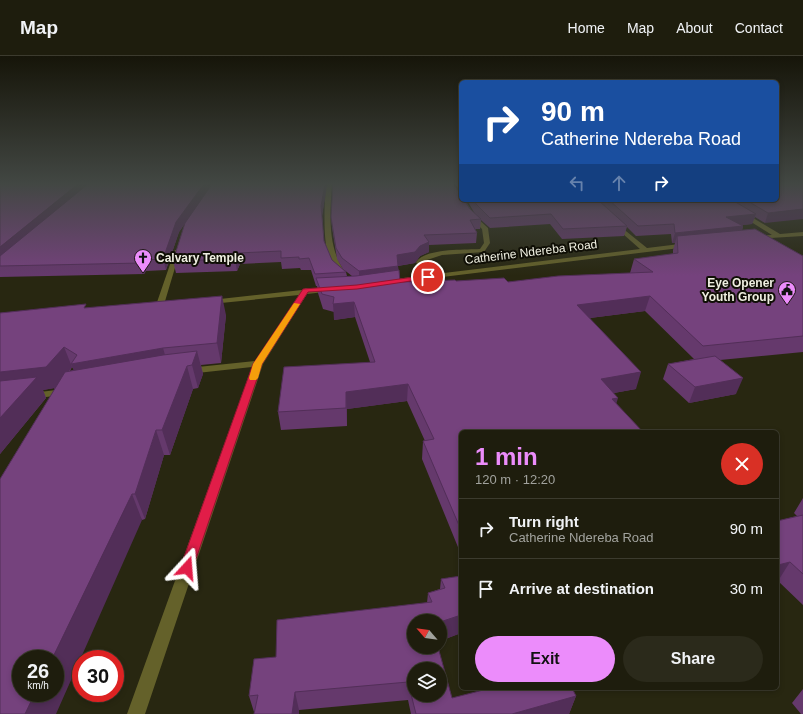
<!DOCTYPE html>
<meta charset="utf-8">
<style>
:root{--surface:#1e1d0d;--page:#2b2a1b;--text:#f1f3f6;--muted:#a1a29d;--line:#3c3b2e;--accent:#ec8cfb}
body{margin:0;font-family:Helvetica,sans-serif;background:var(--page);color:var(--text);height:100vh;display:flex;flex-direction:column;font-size:15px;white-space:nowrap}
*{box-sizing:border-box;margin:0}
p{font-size:13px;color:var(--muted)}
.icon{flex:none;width:22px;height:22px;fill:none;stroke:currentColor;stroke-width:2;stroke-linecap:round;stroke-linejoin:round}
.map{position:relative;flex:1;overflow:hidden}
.sheet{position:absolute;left:459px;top:374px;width:320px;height:260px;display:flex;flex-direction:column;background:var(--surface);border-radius:6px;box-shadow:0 2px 6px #0003,0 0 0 1px var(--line)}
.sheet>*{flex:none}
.banner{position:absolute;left:459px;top:24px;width:320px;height:122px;border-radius:6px;box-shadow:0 2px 6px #0003,0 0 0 1px var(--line);background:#1a4fa0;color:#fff;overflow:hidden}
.needle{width:26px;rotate:298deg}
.buttons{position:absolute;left:407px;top:558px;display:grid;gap:8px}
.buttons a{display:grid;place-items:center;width:40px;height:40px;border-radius:50%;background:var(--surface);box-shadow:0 2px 6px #0003,0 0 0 1px var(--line);font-size:20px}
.speed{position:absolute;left:12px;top:594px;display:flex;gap:8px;font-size:20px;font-weight:700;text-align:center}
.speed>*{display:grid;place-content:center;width:52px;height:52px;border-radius:50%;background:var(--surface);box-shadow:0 2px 6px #0003,0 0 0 1px var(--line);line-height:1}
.speed small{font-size:10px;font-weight:400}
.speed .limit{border:6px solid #d22;background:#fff;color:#111}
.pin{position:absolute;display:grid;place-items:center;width:34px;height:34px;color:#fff;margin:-17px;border:2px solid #fff;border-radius:50%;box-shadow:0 1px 4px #0007}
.me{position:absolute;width:44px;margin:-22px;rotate:19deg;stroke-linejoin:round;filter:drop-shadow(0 0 3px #0008)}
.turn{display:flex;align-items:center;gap:14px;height:84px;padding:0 16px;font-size:18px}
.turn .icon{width:52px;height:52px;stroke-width:2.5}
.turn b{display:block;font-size:28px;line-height:34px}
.lanes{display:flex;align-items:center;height:38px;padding:0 16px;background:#0003;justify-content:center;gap:20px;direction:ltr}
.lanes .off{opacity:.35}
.round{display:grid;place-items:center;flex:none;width:42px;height:42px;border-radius:21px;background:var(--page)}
.summary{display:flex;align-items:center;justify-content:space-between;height:68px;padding:0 16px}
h1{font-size:24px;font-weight:700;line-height:30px;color:var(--accent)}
.button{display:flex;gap:8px;margin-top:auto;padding:8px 16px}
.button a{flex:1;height:46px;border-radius:24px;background:var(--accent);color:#111;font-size:16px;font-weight:700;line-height:46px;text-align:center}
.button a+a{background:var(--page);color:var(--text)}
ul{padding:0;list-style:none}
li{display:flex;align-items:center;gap:12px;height:60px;padding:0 16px;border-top:1px solid var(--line)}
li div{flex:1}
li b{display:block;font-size:15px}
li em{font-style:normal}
header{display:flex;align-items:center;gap:24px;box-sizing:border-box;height:56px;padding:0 20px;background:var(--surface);border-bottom:1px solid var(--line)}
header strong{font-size:19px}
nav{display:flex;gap:22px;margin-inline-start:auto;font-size:14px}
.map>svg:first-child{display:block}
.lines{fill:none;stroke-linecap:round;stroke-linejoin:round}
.minor{fill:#64612a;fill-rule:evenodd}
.wall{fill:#65396c;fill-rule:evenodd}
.shaded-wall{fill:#522e58}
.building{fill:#75427d;stroke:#522e58;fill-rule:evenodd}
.route{fill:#e11d48;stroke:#92132f}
.slow{fill:#f59e0b}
.labels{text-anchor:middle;stroke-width:4;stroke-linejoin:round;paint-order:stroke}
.far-street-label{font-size:12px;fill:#efefe1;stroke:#100f06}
.far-poi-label{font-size:12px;font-weight:bold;fill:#efefe1;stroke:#100f06;text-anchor:start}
</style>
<header>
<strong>Map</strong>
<nav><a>Home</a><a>Map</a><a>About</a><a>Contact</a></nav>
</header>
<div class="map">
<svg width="803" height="658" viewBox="0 0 803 658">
<rect width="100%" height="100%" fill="#282711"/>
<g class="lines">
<!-- minor -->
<path class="minor" d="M326 128H332C330 157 327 191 345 216L341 218C319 210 325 147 326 128Z
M461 143V144H465L475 160 488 172 490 187 484 196 442 199 424 205 444 217 640 193 614 170V168L616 167 647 192 688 187 691 189 688 191 385 228 384 226 388 224 435 218 417 208 416 206C426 192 464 194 480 193L484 187 482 173 471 162 459 144Z
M716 144H723L780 178 803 176V180L753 183V181L755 180 772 179Z
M175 194 180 195 163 252 162 254H156L155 252Z
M330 231 334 233 333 235 307 238 263 308 145 658H127L252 311 188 318 183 315 188 312 255 305 299 239 211 248 207 246 211 244 302 234 306 232 309 233Z
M64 333 68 334 69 336 68 338 32 343 27 340 32 337Z"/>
</g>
<!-- wall -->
<path class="wall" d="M212 128 179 176 166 214 146 215 144 218 0 221V210Z
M212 128H327L322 160 324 185 332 204 346 216 347 220H352L343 213 337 203 332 171 331 161 333 128H332H453L470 153 475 158 467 144H777L803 128 765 167 755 161 752 168 741 169 743 170 742 175 803 200V296L720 304 736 338 689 347 663 323 668 308 694 303 645 255 590 262 636 333 614 337 461 376V496H460L422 403 423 385H425L407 345 347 353V370L281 374 278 356 370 306 355 261 334 264V256L323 253 318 237 317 230H316L311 214H301L300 212 282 213 281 206 240 208 237 215 176 217 173 205ZM481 164 490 172 550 168 562 183 624 180 627 171 636 180 671 178 672 187H675L673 194V198L634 203 630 217 508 226H400L398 210 415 207 420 200 429 196V189L476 187 477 177 475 173H480Z
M455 128H461V136Z
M87 252 226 259 221 307 201 309 203 318 198 332 193 333 170 399H164L145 463 142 464 54 332 43 334 46 342 0 398V257ZM72 311 74 314 70 315Z
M803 442V549L778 525H777V465L797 460 794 457Z
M461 520V577L440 585 414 565 452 642 576 640 569 658H411L408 644 299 654V658H254V656L249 640 276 601 427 547 428 537 440 533 441 523Z
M803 633V658H801L792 647Z"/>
<!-- shaded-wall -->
<path class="shaded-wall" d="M78 128H91L0 206V191Z
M204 128H212L179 176 166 214 163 203 176 166Z
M325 128H327L322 160 321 150Z
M803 153V163L765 167 768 157Z
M756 158 752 168 722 171 726 161Z
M743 170 740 181 677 180 675 187H672L675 177Z
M429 186V196L420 200 415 207 397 210V199Z
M238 197 240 208 237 215 235 203Z
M143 204 146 215 144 218 141 207Z
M398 210V221L359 226V215Z
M222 240 226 259 221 307 217 287Z
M650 240 645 255 574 264 577 249Z
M354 246 355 261 334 264 333 248Z
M64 291 72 311 55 332 43 334 46 342 0 398V316Z
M163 292 169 313 80 329 71 308Z
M197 295 203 318 198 332 192 309Z
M187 310 193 333 170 399 162 374Z
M641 316 636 333 597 340 601 323Z
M743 322 736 338 689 347 695 331Z
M408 328 407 345 347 353V370L346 336Z
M618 342 613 359 612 343Z
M156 374 164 399 145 463 135 438Z
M132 438 142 464 56 658H25L35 637H55V603H52Z
M790 506 778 525H777V512L778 509Z
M461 559V577L440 585V566Z
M295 636 299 654V658H292Z
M576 640 569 658H512Z"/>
<!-- building -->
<path class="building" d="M0 128H78L0 191Z
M88 128H204L176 166 163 203 143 204 141 207 0 210V200Z
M212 128H325L321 150 324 185 332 204 346 216 315 218 309 202 299 203V201L281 202V195L238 197 235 203 173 205 185 167Z
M333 128H453L461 139V144H464L470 153 481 163 470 164 477 177 424 179 429 186 420 190 415 196 397 199 398 210 359 215 342 202 336 192 331 161Z
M777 128H803V153L768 157 746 144H777Z
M473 144H598L627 170 563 173 551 158 490 162 477 149Z
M609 144H732L756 158 726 161 743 170 675 177 674 168 638 170Z
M755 173 803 200V280L703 290 650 240 577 249 641 316 601 323 618 342 612 343 643 376H461V474L423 385 434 383 408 328 346 336V352L278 356 284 311 375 306 354 246 333 248 334 241 322 238 316 222 356 220 399 214 400 226 455 224 456 225 504 222 508 226 558 220 653 216 634 203 678 197 677 180Z
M222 240 217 287 163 292 71 308 77 299 64 291 46 311 0 316V257L86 248 84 252Z
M197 295 192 309 187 310 162 374H156L135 438H132L52 603H21V637H35L25 658H0V423L65 316 163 299Z
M715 300 743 322 695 331 668 308Z
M37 321 0 362V325Z
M803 459V518L790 506 778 509 777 508V465Z
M461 520V559L440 566V565H414V591H438L452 642 491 632H572L576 640 512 658H416L408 626 295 636 292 658H254L258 639 249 640 254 603 276 601 277 564 432 546 428 537 445 532 441 523ZM414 613H440V639H414Z"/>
<!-- sky -->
<linearGradient id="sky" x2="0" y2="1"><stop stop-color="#161509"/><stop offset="0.58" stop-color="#424743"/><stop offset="1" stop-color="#424743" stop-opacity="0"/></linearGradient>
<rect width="803" height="220" fill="url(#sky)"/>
<!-- route -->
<path class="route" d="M428 219 432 221 431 222 357 233 308 236 262 308 193 512 191 516 187 518 182 516 180 512 253 308 303 233 357 229Z"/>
<!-- slow -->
<path class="slow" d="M294 247 300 248 262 308 258 322 256 324H250L249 322 253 308Z"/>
<!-- icons -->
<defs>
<symbol id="church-pin" viewBox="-11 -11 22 30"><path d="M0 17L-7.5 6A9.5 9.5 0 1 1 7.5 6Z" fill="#ec8cfb" stroke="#100f06"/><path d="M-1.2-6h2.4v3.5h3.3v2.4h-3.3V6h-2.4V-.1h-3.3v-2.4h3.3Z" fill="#111"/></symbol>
<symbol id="civic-pin" viewBox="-11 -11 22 30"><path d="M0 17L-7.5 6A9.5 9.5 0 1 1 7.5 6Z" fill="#ec8cfb" stroke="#100f06"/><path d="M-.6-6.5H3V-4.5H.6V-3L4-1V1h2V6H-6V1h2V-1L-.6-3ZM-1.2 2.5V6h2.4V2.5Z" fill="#111"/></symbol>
</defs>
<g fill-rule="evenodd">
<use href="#church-pin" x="133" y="192" width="20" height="27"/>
<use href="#civic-pin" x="777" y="224" width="20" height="27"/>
</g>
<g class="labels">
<!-- far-street labels -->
<g class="far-street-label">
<text transform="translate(531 196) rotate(-7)" y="4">Catherine Ndereba Road</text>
</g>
<!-- far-poi labels -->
<g class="far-poi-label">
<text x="156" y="206">Calvary Temple</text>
<text x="774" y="231" text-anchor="end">Eye Opener<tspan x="774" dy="14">Youth Group</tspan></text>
</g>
</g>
</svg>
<div class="buttons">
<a><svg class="needle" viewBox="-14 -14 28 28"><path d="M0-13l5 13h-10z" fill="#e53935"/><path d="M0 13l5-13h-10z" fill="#a1a29d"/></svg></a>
<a><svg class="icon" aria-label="layers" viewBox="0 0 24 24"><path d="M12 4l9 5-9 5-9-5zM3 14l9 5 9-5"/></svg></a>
</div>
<div class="speed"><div>26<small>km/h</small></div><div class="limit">30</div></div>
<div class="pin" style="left:428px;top:221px;background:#d93025"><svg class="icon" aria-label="arrive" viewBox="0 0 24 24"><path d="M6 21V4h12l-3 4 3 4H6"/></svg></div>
<svg class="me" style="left:187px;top:512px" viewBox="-20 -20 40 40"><path d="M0-17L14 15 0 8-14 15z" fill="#e11d48" stroke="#fff" stroke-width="4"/></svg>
<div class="banner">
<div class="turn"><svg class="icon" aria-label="right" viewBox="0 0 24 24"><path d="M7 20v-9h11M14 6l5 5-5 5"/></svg><div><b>90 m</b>Catherine Ndereba Road</div></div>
<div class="lanes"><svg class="icon off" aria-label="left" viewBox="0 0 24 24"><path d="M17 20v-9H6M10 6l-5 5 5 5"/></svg><svg class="icon off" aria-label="ahead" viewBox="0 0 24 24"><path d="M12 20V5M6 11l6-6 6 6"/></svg><svg class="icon" aria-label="right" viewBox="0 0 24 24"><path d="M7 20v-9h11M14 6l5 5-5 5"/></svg></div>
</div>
<section class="sheet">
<div class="summary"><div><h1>1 min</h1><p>120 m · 12:20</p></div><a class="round" style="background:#d93025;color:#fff"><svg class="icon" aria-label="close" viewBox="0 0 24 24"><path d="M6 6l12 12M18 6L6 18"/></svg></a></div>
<ul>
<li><svg class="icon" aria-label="right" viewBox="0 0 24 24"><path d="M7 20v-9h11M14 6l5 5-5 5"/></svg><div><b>Turn right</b><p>Catherine Ndereba Road</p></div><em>90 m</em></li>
<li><svg class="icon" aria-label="arrive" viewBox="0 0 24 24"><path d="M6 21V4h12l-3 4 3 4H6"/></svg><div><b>Arrive at destination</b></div><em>30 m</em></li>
</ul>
<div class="button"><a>Exit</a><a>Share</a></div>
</section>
</div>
